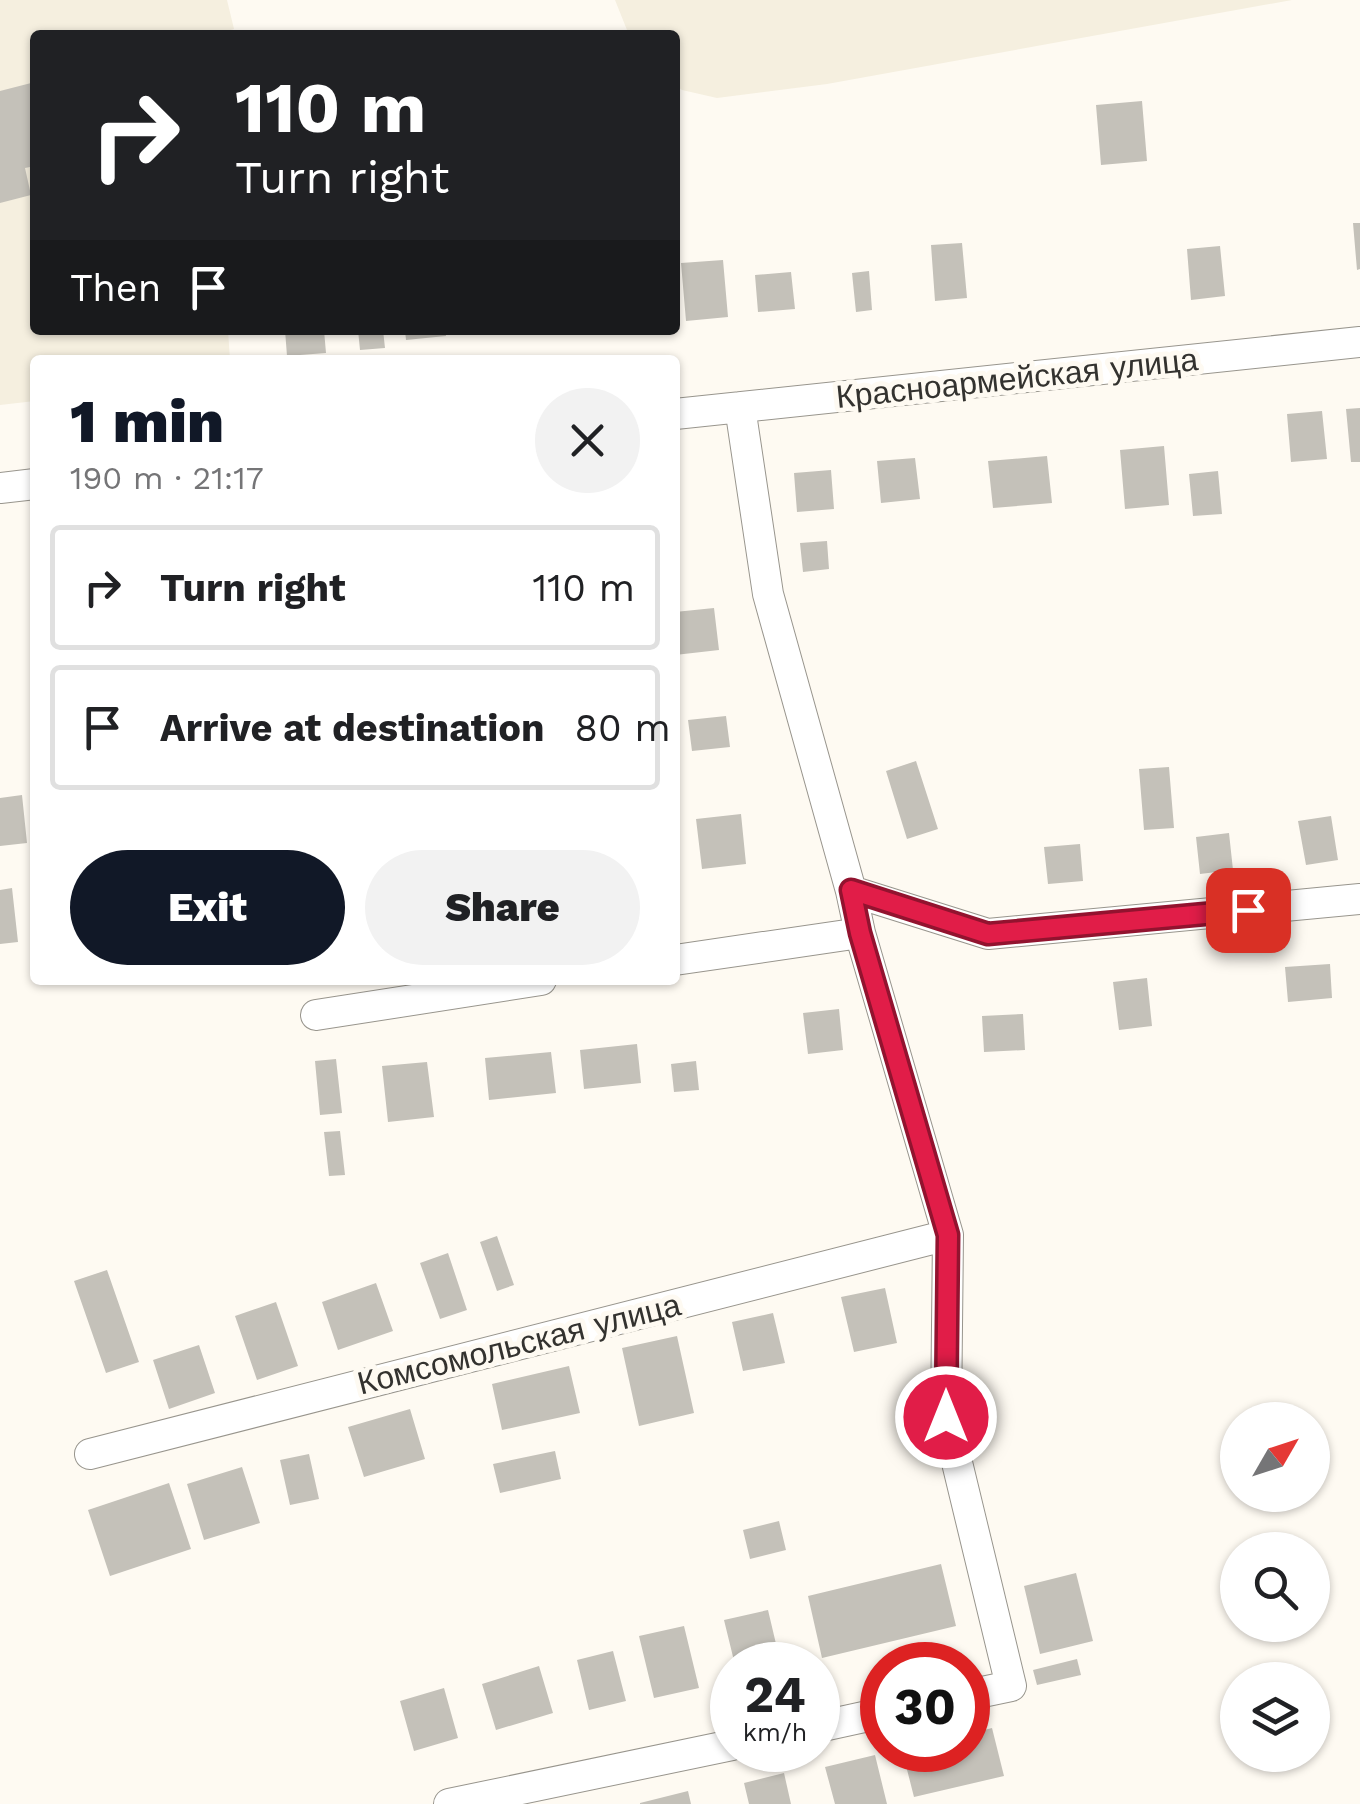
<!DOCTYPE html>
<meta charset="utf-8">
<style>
:root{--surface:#fff;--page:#f2f2f2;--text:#202124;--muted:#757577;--line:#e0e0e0;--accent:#111827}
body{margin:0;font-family:"Work Sans",sans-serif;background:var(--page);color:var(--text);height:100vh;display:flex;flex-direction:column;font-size:38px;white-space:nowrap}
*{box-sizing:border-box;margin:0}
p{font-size:32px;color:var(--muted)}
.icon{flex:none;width:55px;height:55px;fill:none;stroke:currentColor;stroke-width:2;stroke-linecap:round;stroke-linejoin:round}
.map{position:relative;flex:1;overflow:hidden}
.panel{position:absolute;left:30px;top:355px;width:650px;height:630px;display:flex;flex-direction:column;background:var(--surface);border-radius:10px;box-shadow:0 2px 8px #0004}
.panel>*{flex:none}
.hud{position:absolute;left:30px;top:30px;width:650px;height:305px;border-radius:10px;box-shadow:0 2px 8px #0004;background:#202124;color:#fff;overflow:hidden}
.needle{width:65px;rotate:51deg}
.tools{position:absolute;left:1220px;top:1402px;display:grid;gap:20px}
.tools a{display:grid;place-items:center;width:110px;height:110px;border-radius:50%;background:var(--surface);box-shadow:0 2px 8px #0004;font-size:50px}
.speed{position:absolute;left:710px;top:1642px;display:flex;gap:20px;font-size:50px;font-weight:700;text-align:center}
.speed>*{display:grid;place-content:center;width:130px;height:130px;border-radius:50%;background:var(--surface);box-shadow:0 2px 8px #0004;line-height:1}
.speed small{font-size:25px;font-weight:400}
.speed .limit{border:15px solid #d22;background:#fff;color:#111}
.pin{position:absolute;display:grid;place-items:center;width:85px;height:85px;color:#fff;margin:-42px;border-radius:20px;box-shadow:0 5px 15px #0006}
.me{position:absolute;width:110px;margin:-55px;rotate:0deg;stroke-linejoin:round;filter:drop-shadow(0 0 8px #0008)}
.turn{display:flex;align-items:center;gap:35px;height:210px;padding:0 40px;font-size:45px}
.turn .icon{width:130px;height:130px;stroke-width:2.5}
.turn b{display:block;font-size:70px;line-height:85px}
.then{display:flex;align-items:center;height:95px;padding:0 40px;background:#0003;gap:20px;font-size:38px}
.round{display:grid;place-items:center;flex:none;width:105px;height:105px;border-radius:52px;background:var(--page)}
.head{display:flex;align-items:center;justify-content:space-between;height:170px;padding:0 40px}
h1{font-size:60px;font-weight:800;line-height:75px;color:var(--accent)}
.action{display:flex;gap:20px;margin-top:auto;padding:20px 40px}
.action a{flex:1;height:115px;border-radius:60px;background:var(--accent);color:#fff;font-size:40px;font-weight:800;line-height:115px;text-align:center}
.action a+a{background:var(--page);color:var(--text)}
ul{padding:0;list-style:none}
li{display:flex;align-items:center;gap:30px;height:125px;margin:0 20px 15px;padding:0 20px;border:5px solid var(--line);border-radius:10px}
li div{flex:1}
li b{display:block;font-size:38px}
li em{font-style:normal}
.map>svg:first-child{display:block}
.built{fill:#f5efdf}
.building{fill:#c4c1b9}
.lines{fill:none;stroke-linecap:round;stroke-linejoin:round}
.street-casing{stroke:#98958d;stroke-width:32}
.street{stroke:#fff;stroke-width:30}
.route-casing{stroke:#92132f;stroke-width:25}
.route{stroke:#e11d48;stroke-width:18}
.labels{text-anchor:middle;stroke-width:10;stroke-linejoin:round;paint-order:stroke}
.street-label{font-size:32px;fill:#33322f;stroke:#fefaf2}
</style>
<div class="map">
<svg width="1360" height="1804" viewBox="0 0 1360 1804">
<rect width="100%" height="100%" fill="#fefaf2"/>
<!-- built -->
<path class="built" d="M0 0H227L234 29 215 35H35V330H228L230 360H35V401L0 405Z
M615 0H1292L827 84 717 98 682 90 675 85V35H629Z"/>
<!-- building -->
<path class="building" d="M35 82V166L25 168 31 195 0 203V91Z
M1142 101 1147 161 1101 165 1096 105Z
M1353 223H1360V269L1357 270Z
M962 243 967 298 935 301 931 245Z
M1220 246 1225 296 1191 300 1187 249Z
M723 260 728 317 686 321 681 263Z
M869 271 872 310 856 312 852 273Z
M791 272 795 309 758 312 755 275Z
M285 330H324L326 353 287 356Z
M358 330H383L385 348 360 350Z
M405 330H445L446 336 406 340Z
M517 330H547V333L518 335Z
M1360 408V462H1351L1346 409Z
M1322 411 1327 459 1291 462 1287 414Z
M1164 446 1169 505 1125 509 1120 450Z
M1047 456 1052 503 993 508 988 461Z
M915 458 920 499 881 503 877 461Z
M831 470 834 509 797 512 794 473Z
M1218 471 1222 514 1193 516 1189 474Z
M827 541 829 569 803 572 800 543Z
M714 608 719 650 675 655V612Z
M726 716 730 747 692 751 688 720Z
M916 761 938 829 907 839 886 771Z
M1169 767 1174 828 1144 830 1139 769Z
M22 795 27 843 0 846V798Z
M741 814 746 864 702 869 696 819Z
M1331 816 1338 860 1306 865 1298 821Z
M1229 833 1233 870 1200 874 1196 837Z
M1080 844 1083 881 1048 884 1044 847Z
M12 888 18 942 0 944V890Z
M1330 964 1332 998 1288 1002 1285 967Z
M1147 978 1152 1026 1119 1030 1113 982Z
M839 1009 843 1050 808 1054 803 1013Z
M1023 1014 1025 1050 984 1052 982 1016Z
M637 1044 641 1083 584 1089 580 1050Z
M551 1052 556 1093 489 1100 485 1058Z
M336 1059 342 1113 320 1115 315 1061Z
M696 1061 699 1090 674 1092 671 1064Z
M427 1062 434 1117 388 1122 382 1066Z
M340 1131 345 1175 329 1176 324 1132Z
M497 1236 514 1285 497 1291 480 1242Z
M448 1253 467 1310 440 1319 420 1263Z
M107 1270 139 1362 106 1373 74 1281Z
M376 1283 393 1331 338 1350 322 1302Z
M885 1288 897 1343 854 1352 841 1297Z
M276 1302 298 1366 257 1380 235 1316Z
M773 1313 785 1363 743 1371 732 1322Z
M677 1336 694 1413 639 1426 622 1348Z
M199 1345 215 1393 169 1409 153 1360Z
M569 1366 580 1413 502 1430 492 1384Z
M410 1409 425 1459 364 1477 348 1427Z
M555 1451 561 1479 500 1493 493 1464Z
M309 1454 319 1499 290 1505 280 1460Z
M242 1467 260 1523 204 1540 187 1484Z
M169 1483 191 1549 110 1576 88 1510Z
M779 1521 786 1550 750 1559 743 1530Z
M941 1564 956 1626 822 1658 808 1596Z
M1076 1573 1093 1641 1040 1654 1024 1586Z
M768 1610 781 1665H735L724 1620Z
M684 1626 699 1688 654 1698 639 1636Z
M613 1651 626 1701 589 1710 577 1660Z
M1077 1659 1081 1675 1037 1685 1033 1670Z
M539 1666 553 1713 496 1730 482 1684Z
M444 1688 458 1738 414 1751 400 1701Z
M992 1728 1004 1776 914 1797 902 1750H968V1734Z
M875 1755 887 1804H835L825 1767Z
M784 1773 791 1804H749L744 1783Z
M688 1791 691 1804H640V1803Z"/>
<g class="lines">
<defs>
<path id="street" d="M740 407 768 594 851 891 860 933 948 1235 946 1417 1011 1686 968 1695
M675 414 1360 342
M0 488 35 484
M851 891 988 934 1360 899
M675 960 860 933
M316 1015 541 980
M90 1454 948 1235
M818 1727 882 1713
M449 1804 732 1745"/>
</defs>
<!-- street casing -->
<use href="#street" class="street-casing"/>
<!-- street -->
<use href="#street" class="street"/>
</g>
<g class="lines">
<defs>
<path id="route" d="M946 1417 948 1235 860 933 851 890 988 934 1248 910"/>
</defs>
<!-- route casing -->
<use href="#route" class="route-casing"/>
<!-- route -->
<use href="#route" class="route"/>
</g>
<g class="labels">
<!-- street labels -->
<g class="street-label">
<text transform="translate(1017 378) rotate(-6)" y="11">Красноармейская улица</text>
<text transform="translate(519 1344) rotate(-14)" y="11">Комсомольская улица</text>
</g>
</g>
</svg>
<div class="tools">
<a><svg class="needle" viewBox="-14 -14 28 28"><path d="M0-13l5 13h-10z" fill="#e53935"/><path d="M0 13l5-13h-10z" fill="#757577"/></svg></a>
<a><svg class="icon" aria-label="search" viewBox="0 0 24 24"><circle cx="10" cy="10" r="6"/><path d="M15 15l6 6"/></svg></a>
<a><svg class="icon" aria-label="layers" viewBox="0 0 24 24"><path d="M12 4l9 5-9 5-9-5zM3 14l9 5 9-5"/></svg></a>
</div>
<div class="speed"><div>24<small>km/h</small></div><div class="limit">30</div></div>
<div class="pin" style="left:1248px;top:910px;background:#d93025"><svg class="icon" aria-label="arrive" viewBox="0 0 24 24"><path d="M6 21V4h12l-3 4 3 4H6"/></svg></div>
<svg class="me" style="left:946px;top:1417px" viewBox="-20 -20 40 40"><circle r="17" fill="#e11d48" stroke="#fff" stroke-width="3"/><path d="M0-11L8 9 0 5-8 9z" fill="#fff"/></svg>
<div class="hud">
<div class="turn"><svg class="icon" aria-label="right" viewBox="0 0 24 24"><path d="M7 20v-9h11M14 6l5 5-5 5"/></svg><div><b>110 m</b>Turn right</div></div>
<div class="then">Then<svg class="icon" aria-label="arrive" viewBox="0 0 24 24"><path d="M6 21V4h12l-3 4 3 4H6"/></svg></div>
</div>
<section class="panel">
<div class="head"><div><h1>1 min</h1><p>190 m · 21:17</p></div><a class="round"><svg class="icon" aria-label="close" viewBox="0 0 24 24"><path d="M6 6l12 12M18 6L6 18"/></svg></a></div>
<ul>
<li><svg class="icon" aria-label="right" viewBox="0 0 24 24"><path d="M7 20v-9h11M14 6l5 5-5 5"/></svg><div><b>Turn right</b></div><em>110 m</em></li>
<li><svg class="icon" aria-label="arrive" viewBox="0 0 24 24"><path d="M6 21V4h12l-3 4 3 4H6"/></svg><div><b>Arrive at destination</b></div><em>80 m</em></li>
</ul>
<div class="action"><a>Exit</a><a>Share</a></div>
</section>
</div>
